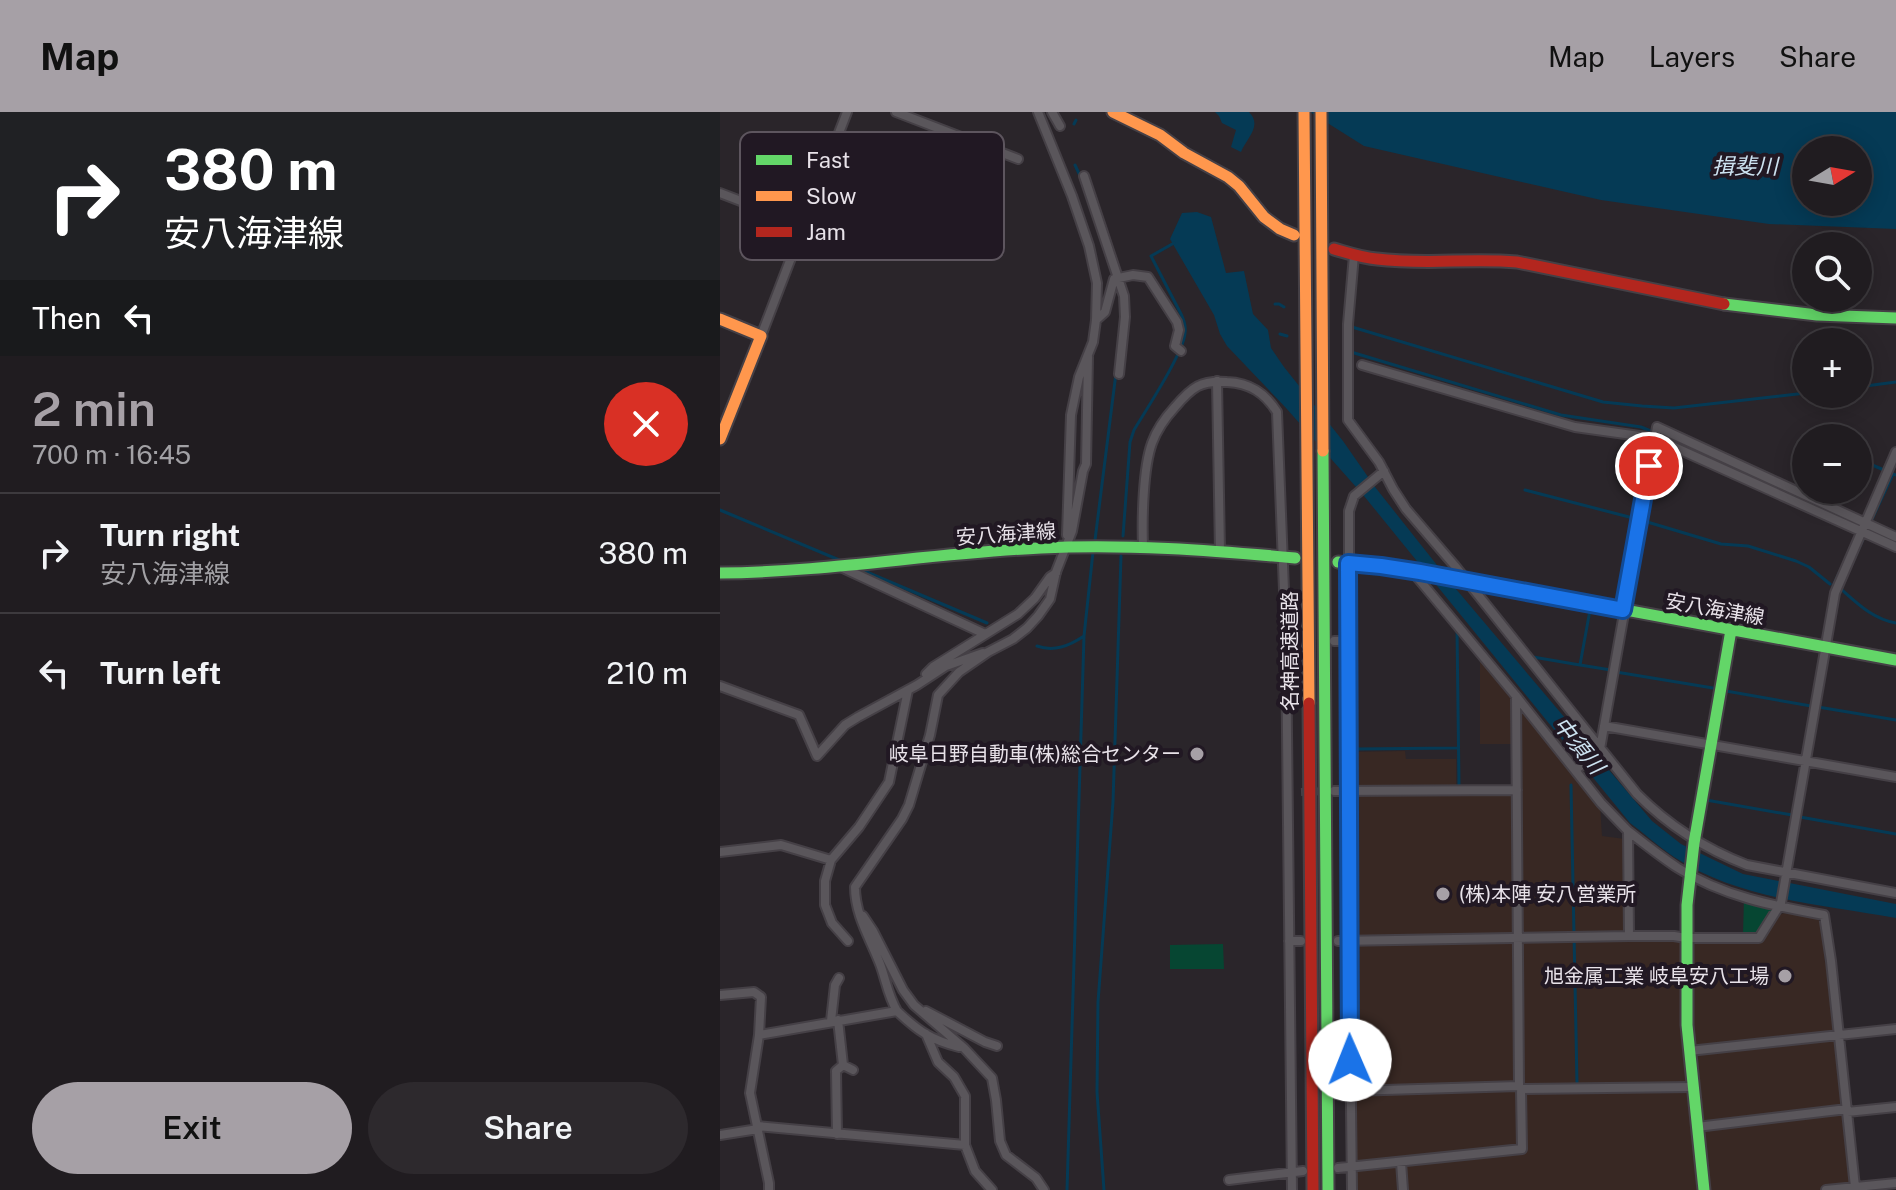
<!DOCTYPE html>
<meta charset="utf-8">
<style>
:root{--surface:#201c20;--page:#2d292d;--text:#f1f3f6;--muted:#a2a1a5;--line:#3d3a3e;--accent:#a6a0a6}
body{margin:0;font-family:"Public Sans","Noto Sans JP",sans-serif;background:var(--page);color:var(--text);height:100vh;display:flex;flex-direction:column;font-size:30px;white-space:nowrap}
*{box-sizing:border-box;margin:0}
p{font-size:26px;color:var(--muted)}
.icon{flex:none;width:44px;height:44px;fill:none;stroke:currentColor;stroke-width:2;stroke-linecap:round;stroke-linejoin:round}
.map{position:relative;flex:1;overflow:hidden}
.side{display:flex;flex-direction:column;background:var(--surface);width:720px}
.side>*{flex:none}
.guide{background:#202124;color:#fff;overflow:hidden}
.needle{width:52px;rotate:79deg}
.fabs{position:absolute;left:1072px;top:24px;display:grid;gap:16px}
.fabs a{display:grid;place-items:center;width:80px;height:80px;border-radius:50%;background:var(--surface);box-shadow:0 4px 20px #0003,0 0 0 2px var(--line);font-size:40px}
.pin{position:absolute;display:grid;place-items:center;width:68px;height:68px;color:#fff;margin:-34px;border:4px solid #fff;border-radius:50%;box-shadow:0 2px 8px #0007}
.me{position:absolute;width:88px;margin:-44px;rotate:359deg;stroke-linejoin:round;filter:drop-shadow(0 0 6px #0008)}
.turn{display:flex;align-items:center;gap:28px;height:168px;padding:0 32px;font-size:36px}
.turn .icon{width:104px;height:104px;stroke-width:2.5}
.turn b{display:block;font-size:56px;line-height:68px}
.then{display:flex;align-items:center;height:76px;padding:0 32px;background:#0003;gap:16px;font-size:30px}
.round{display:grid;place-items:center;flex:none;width:84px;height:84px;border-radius:42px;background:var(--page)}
.head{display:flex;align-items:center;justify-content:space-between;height:136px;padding:0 32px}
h1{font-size:48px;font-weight:600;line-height:60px;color:var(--accent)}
.action{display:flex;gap:16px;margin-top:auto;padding:16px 32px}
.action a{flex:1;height:92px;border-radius:48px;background:var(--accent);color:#111;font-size:32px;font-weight:600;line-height:92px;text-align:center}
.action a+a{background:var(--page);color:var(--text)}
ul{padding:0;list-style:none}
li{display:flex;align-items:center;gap:24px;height:120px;padding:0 32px;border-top:2px solid var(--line)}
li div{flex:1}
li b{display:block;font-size:30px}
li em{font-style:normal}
header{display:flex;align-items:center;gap:48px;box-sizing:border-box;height:112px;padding:0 40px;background:var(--accent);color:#111}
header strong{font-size:38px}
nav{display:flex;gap:44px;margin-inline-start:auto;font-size:28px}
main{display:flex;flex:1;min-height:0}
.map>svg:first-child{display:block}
.industrial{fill:#382823}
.green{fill:#064632}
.water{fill:#053a55;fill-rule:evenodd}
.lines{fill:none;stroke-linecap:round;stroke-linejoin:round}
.stream{stroke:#053a55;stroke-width:3}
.street-tunnel{stroke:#464147;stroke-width:8;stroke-dasharray:8 4;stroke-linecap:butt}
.street-casing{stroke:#454046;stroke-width:12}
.fast-casing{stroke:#454046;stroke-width:15}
.slow-casing{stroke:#454046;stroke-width:15}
.jam-casing{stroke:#454046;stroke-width:15}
.street{stroke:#5a565b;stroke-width:8}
.fast{stroke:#63d668;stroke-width:11}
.slow{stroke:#ff974d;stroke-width:11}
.jam{stroke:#b3261e;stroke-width:11}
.route-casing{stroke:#114b97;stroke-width:20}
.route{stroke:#1a73e8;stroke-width:14}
.poi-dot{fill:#a6a0a6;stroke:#211823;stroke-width:3}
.labels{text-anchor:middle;stroke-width:8;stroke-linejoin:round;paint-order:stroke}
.street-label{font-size:20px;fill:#e8e2e9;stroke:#211823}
.poi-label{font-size:20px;fill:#e8e2e9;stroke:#211823;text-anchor:end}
.water-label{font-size:22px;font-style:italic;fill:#cde3f1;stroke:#211823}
.key{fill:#211823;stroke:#5d555e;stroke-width:2}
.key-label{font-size:22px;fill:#e8e2e9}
</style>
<header>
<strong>Map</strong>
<nav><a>Map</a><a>Layers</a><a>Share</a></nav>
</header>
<main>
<section class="side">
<div class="guide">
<div class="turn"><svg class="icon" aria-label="right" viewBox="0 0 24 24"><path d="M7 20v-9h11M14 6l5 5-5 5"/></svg><div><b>380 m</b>安八海津線</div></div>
<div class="then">Then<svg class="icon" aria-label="left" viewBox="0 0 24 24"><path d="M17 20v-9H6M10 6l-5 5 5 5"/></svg></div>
</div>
<div class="head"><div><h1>2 min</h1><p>700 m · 16:45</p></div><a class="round" style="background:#d93025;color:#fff"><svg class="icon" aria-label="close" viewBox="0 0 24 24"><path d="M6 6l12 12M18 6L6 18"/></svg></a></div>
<ul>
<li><svg class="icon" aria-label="right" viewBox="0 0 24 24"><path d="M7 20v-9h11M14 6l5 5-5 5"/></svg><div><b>Turn right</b><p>安八海津線</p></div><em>380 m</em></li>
<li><svg class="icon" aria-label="left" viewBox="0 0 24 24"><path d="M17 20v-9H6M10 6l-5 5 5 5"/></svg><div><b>Turn left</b></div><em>210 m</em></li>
</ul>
<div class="action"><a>Exit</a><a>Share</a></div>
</section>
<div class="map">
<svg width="1176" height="1078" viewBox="0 0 1176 1078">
<rect width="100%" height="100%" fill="#2a252a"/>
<!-- industrial -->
<path class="industrial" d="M760 544 880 692 882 724 905 727V827H954L977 831 1040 830 1059 803 1064 801 1097 806 1101 811 1105 851 1109 854 1131 1078H636L633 640 685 639 686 647H736V675H793L792 632H760Z"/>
<!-- green -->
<path class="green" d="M1024 787 1055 796 1038 822H1023Z
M503 832 504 857H450V833Z"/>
<!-- water -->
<path class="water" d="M495 0H529C543 14 526 27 521 40L511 35 516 18 502 11 499 4Z
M590 0H1176V117L1049 112 881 88 644 34ZM1086 38H1138V90H1086Z
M477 100 491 105 506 161 524 159 533 202 548 218 551 236 564 255 623 329 655 375 736 477 932 709 961 732 1023 762 1176 792V806C1103 793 1018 787 954 745 939 735 925 722 910 711L644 384 566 296 507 234 500 222 494 203 450 127 462 101Z"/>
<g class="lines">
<!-- stream -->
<path class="stream" d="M354 12 356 8
M355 53 362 68
M555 192H559L564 195
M632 215 883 290 922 294 954 296 1086 281
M560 222 567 224
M631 240 841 303 921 315 933 320
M1138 275 1176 270
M938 322 1142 414
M1138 347 1164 358
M805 378 913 406 928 329
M0 398 124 450
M1152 407 1173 362 1176 363
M924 409 1001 432 1028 434 1076 449 1089 455 1110 472
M1149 417 1176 429
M403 424 410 330 414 318C426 298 464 240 465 221 466 214 464 208 461 202L431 144 454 131
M375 428 396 261
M1131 454 1144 425
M142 458 267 511
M1114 472 1119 461
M1122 475 1121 477C1138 492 1153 507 1176 511
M737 518 739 674
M317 534C334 540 349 534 364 524
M813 545 860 553 870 498
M860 553 891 558
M896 560 993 576
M1006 579 1091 594
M1098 595 1176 608
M633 637 737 636
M851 673 857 971
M986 688 1072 703
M1080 705 1176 722
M347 1078 364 524 373 440
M384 1078 377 980 378 890 393 690 401 444"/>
<!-- street-tunnel -->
<path class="street-tunnel" d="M581 680 609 679"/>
<defs>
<path id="street" d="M176 0 298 47
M318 0 352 84 369 134 377 171 376 208 373 230 359 265 351 303 347 423
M332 0 340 14
M364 64 404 184 405 205 399 262
M0 81 83 113
M634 143 628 212V308L659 350 673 377 686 397 735 454 917 682C949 714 985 737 1027 753L1176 781
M376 208 385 200 394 167 413 163 428 165 457 210 459 218 455 234 461 239
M41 224 127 0
M642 253 855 315 934 326 1176 435
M497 269 500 440
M423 434C422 407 423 356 432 331 437 317 445 306 455 295 472 275 481 268 507 270 530 271 545 281 557 300L566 529 572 1078
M123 456 265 522
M692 459 796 584 881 691 908 719 909 824
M614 529H628
M206 562 213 555 298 502 315 486 330 465 336 461
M0 574 79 603 97 644 125 613 138 605 197 573 226 554 263 541
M884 614 1176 665
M858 656 878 640 880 637 937 315 1176 425
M614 679 797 678
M908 719C925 732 941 745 958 756 1002 784 1054 794 1104 803L1111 849 1135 1075
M0 740 61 733 111 748
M143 804 153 819 183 878 194 893 244 936 272 966 276 988 280 1029 286 1043 316 1066 324 1078
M128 829 112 811 105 793V769L111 748 139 715 169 670 188 578
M569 829H581
M618 829 909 824H954L966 826H1039L1061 791 1115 481 1176 340
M0 883 34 880 41 885 39 923 177 899C168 884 166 868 160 852 150 826 135 803 135 775L182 707 189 693 210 623 218 583 239 560 268 540 293 527 307 516 318 504 330 487 336 460 352 419 363 359 366 352 368 245
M177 899C198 919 211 928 239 935
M206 899 265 930 277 934
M118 908 123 953 133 958
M111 909 115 873 119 866
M206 922 218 950 234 965 245 984V1033
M39 923 30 981 49 1071V1078
M969 939 1176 917
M615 977 631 979 799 974
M801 977 972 975
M1127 1000 1176 995
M37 1014 245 1033 255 1059 272 1078
M977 1015 1127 997
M117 1022 116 959 123 953
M0 1023 38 1017
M681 1050 683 1078
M618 1056 802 1037 801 977 799 974 796 584
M509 1068 583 1059
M632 1078 629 828V399L634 384 664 359
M1106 1078 1176 1071"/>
<path id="fast" d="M1004 192 1097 203 1176 206
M603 339 608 1078
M618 450 700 460 1176 548
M0 461C108 460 213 441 321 436 406 432 490 438 575 446
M984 1078 967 913V793L974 731 1011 518"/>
<path id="slow" d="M393 0 440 23 464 41 508 65 519 74 544 105 560 117 574 123
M584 0 589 591
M601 0 603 339
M0 207 41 224 0 327"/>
<path id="jam" d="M614 137C628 141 642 146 657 147 704 153 750 146 797 150L1004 192
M589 591 593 1078"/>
</defs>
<!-- street casing -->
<use href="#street" class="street-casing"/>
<!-- fast casing -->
<use href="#fast" class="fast-casing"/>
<!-- slow casing -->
<use href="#slow" class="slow-casing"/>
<!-- jam casing -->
<use href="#jam" class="jam-casing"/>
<!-- street -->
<use href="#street" class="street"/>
<!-- fast -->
<use href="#fast" class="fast"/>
<!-- slow -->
<use href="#slow" class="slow"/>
<!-- jam -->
<use href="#jam" class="jam"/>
</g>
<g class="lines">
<defs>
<path id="route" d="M630 948 628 451 661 454 700 460 903 498 929 354"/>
</defs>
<!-- route casing -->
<use href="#route" class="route-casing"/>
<!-- route -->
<use href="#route" class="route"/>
</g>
<!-- markers -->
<g class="poi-dot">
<circle cx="477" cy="642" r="8"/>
<circle cx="723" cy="782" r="8"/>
<circle cx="1065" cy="864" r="8"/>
</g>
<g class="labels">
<!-- street labels -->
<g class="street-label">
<text transform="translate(286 422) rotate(-4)" y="7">安八海津線</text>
<text transform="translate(995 497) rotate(10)" y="7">安八海津線</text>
<text transform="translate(570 539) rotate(-90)" y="7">名神高速道路</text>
</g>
<!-- poi labels -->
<g class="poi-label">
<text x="461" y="649">岐阜日野自動車(株)総合センター</text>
<text x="739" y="789" text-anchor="start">(株)本陣 安八営業所</text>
<text x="1049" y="871">旭金属工業 岐阜安八工場</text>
</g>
<!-- water labels -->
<g class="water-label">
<text x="1025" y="62">揖斐川</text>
<text transform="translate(859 633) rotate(51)" y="8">中須川</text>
</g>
</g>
<!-- legend -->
<rect x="20" y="20" width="264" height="128" rx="12" class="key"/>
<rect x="36" y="43" width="36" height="10" fill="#63d668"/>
<rect x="36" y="79" width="36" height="10" fill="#ff974d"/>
<rect x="36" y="115" width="36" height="10" fill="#b3261e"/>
<g class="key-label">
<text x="86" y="56">Fast</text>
<text x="86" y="92">Slow</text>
<text x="86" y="128">Jam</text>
</g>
</svg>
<div class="fabs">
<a><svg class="needle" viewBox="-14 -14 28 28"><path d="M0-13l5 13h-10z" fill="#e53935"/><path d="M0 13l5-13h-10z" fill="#a2a1a5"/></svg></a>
<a><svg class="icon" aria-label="search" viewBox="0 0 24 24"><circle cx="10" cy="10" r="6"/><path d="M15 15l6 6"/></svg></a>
<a>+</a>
<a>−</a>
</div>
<div class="pin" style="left:929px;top:354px;background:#d93025"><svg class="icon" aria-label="arrive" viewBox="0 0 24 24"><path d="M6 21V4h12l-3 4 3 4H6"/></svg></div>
<svg class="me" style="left:630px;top:948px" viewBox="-20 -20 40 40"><circle r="19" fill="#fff"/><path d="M0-13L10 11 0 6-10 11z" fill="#1a73e8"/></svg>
</div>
</main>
